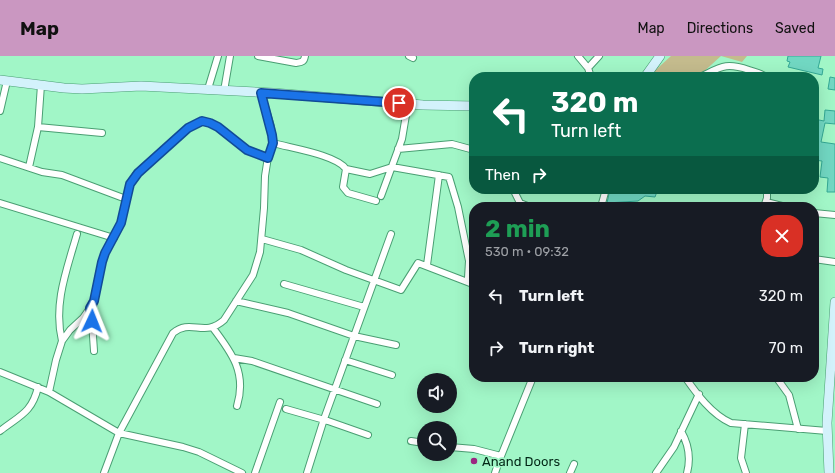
<!DOCTYPE html>
<meta charset="utf-8">
<style>
:root{--surface:#171b24;--page:#242831;--text:#f1f3f6;--muted:#9ea1a6;--accent:#ca97c1}
body{margin:0;font-family:Rubik,sans-serif;background:var(--page);color:var(--text);height:100vh;display:flex;flex-direction:column;font-size:15px;white-space:nowrap}
*{box-sizing:border-box;margin:0}
p{font-size:13px;color:var(--muted)}
.icon{flex:none;width:22px;height:22px;fill:none;stroke:currentColor;stroke-width:2;stroke-linecap:round;stroke-linejoin:round}
.map{position:relative;flex:1;overflow:hidden}
.panel{position:absolute;left:469px;top:146px;width:350px;height:180px;display:flex;flex-direction:column;background:var(--surface);border-radius:16px;box-shadow:0 4px 16px #0002}
.panel>*{flex:none}
.hud{position:absolute;left:469px;top:16px;width:350px;height:122px;border-radius:16px;box-shadow:0 4px 16px #0002;background:#0b6e4f;color:#fff;overflow:hidden}
.buttons{position:absolute;left:417px;top:317px;display:grid;gap:8px}
.buttons a{display:grid;place-items:center;width:40px;height:40px;border-radius:50%;background:var(--surface);box-shadow:0 4px 16px #0002;font-size:20px}
.pin{position:absolute;display:grid;place-items:center;width:34px;height:34px;color:#fff;margin:-17px;border:2px solid #fff;border-radius:50%;box-shadow:0 1px 4px #0007}
.me{position:absolute;width:44px;margin:-22px;rotate:2deg;stroke-linejoin:round;filter:drop-shadow(0 0 3px #0008)}
.turn{display:flex;align-items:center;gap:14px;height:84px;padding:0 16px;font-size:18px}
.turn .icon{width:52px;height:52px;stroke-width:2.5}
.turn b{display:block;font-size:28px;line-height:34px}
.then{display:flex;align-items:center;height:38px;padding:0 16px;background:#0003;gap:8px;font-size:15px}
.round{display:grid;place-items:center;flex:none;width:42px;height:42px;border-radius:16px;background:var(--page)}
.head{display:flex;align-items:center;justify-content:space-between;height:68px;padding:0 16px}
h1{font-size:24px;font-weight:700;line-height:30px;color:#1e9e55}
ul{padding:0;list-style:none}
li{display:flex;align-items:center;gap:12px;height:52px;padding:0 16px}
li div{flex:1}
li b{display:block;font-size:15px}
li em{font-style:normal}
header{display:flex;align-items:center;gap:24px;box-sizing:border-box;height:56px;padding:0 20px;background:var(--accent);color:#111}
header strong{font-size:19px}
nav{display:flex;gap:22px;margin-inline-start:auto;font-size:14px}
.map>svg:first-child{display:block}
.green{fill:#c4bb8d}
.building{fill:#71d7c2;stroke:#34a894}
.lines{fill:none;stroke-linecap:round;stroke-linejoin:round}
.minor-casing{stroke:#4a9f73;stroke-width:8}
.secondary-casing{stroke:#4a9f73;stroke-width:10}
.minor{stroke:#fff;stroke-width:6}
.secondary{stroke:#d3f2fb;stroke-width:9}
.route-casing{stroke:#114b97;stroke-width:10}
.route{stroke:#1a73e8;stroke-width:7}
.poi-dot{fill:#9b2681;stroke:#a1f6c7;stroke-width:1.5}
.labels{text-anchor:middle;stroke-width:3.5;stroke-linejoin:round;paint-order:stroke}
.poi-label{font-size:13px;fill:#022716;stroke:#a1f6c7;text-anchor:start}
</style>
<header>
<strong>Map</strong>
<nav><a>Map</a><a>Directions</a><a>Saved</a></nav>
</header>
<div class="map">
<svg width="835" height="417" viewBox="0 0 835 417">
<rect width="100%" height="100%" fill="#a1f6c7"/>
<!-- green -->
<path class="green" d="M671 0H721L700 19 694 21H648Z
M721 0H747L742 6Z"/>
<!-- building -->
<path class="building" d="M788 0H821L818 12 823 13 822 19 788 11 790 6 787 5Z
M830 21 835 22V34L828 33Z
M825 54 835 55V68L825 67 821 86 835 88V136H827L828 122 820 121 822 105 814 104V63L824 65Z
M610 133H658L655 141 645 140 638 145 607 147Z"/>
<g class="lines">
<defs>
<path id="minor" d="M258 0 296 7C302 6 304 6 305 0
M409 0 413 2
M578 0 588 12 591 21
M588 12 599 0
M700 21C721 11 725 6 749 14 755 16 761 17 766 21
M208 33 218 0
M224 35 230 0
M0 55 7 25
M38 71 102 77
M273 87C290 92 337 99 346 113L343 131 348 137 376 145
M398 93 452 88 474 94
M0 102 42 116 62 119 126 143
M29 111 38 71 41 29
M346 113 370 118 392 111 449 121 458 151 469 205 468 222 470 227 474 229
M513 133 520 147 530 151
M381 140 402 83 408 47
M766 146 786 151
M0 147 114 182
M601 151 606 133
M764 151 767 142V133
M814 157 835 159
M262 183 301 194 346 214 401 234 418 207 470 227
M814 203 835 206
M427 209 439 119
M284 228 364 251
M236 245 288 257 354 280 396 289
M90 252 92 265 94 295
M213 272C232 297 247 317 237 350
M62 285C53 248 67 213 77 178
M234 302 252 305 377 348
M345 304 392 319
M0 316 49 336 119 377 183 391 199 396 242 417
M685 321C697 338 711 358 731 367L827 375
M776 321 789 339 798 373
M49 336 56 304 62 285 70 274 83 262 90 252 94 245 100 214 105 197 121 167 130 128 137 117 188 72 202 65 210 67 218 71 247 94 268 101
M286 353 328 365 368 379
M745 368 741 402 746 417
M0 375C19 360 32 357 38 331
M681 375C689 389 691 402 687 417
M411 385 424 387
M450 391 474 393 501 400
M104 417 119 377 173 277C191 262 204 282 224 264L253 219 260 196 264 152 265 120 268 101 273 87 271 71 261 37
M255 417 280 346
M307 417 324 363 391 178
M495 417 499 405 533 321
M570 417 574 408
M656 417 674 391 699 338"/>
<path id="secondary" d="M645 21 660 0
M0 24 64 32 82 33 141 30 273 37 423 49 474 50
M829 417 827 367 835 246"/>
</defs>
<!-- minor casing -->
<use href="#minor" class="minor-casing"/>
<!-- secondary casing -->
<use href="#secondary" class="secondary-casing"/>
<!-- minor -->
<use href="#minor" class="minor"/>
<!-- secondary -->
<use href="#secondary" class="secondary"/>
</g>
<g class="lines">
<defs>
<path id="route" d="M92 265 90 252 94 245 102 206 105 197 121 167 130 128 138 117 188 72 202 65 210 67 218 71 247 94 268 102 273 87 272 79 261 37 399 47"/>
</defs>
<!-- route casing -->
<use href="#route" class="route-casing"/>
<!-- route -->
<use href="#route" class="route"/>
</g>
<!-- markers -->
<circle class="poi-dot" cx="474" cy="405" r="4"/>
<g class="labels">
<!-- poi labels -->
<g class="poi-label">
<text x="482" y="410">Anand Doors</text>
</g>
</g>
</svg>
<div class="buttons">
<a><svg class="icon" aria-label="sound" viewBox="0 0 24 24"><path d="M4 9h4l5-4v14l-5-4H4zM17 9q2 3 0 6"/></svg></a>
<a><svg class="icon" aria-label="search" viewBox="0 0 24 24"><circle cx="10" cy="10" r="6"/><path d="M15 15l6 6"/></svg></a>
</div>
<div class="pin" style="left:399px;top:47px;background:#d93025"><svg class="icon" aria-label="arrive" viewBox="0 0 24 24"><path d="M6 21V4h12l-3 4 3 4H6"/></svg></div>
<svg class="me" style="left:92px;top:265px" viewBox="-20 -20 40 40"><path d="M0-17L14 15 0 8-14 15z" fill="#1a73e8" stroke="#fff" stroke-width="4"/></svg>
<div class="hud">
<div class="turn"><svg class="icon" aria-label="left" viewBox="0 0 24 24"><path d="M17 20v-9H6M10 6l-5 5 5 5"/></svg><div><b>320 m</b>Turn left</div></div>
<div class="then">Then<svg class="icon" aria-label="right" viewBox="0 0 24 24"><path d="M7 20v-9h11M14 6l5 5-5 5"/></svg></div>
</div>
<section class="panel">
<div class="head"><div><h1>2 min</h1><p>530 m · 09:32</p></div><a class="round" style="background:#d93025;color:#fff"><svg class="icon" aria-label="close" viewBox="0 0 24 24"><path d="M6 6l12 12M18 6L6 18"/></svg></a></div>
<ul>
<li><svg class="icon" aria-label="left" viewBox="0 0 24 24"><path d="M17 20v-9H6M10 6l-5 5 5 5"/></svg><div><b>Turn left</b></div><em>320 m</em></li>
<li><svg class="icon" aria-label="right" viewBox="0 0 24 24"><path d="M7 20v-9h11M14 6l5 5-5 5"/></svg><div><b>Turn right</b></div><em>70 m</em></li>
</ul>
</section>
</div>
